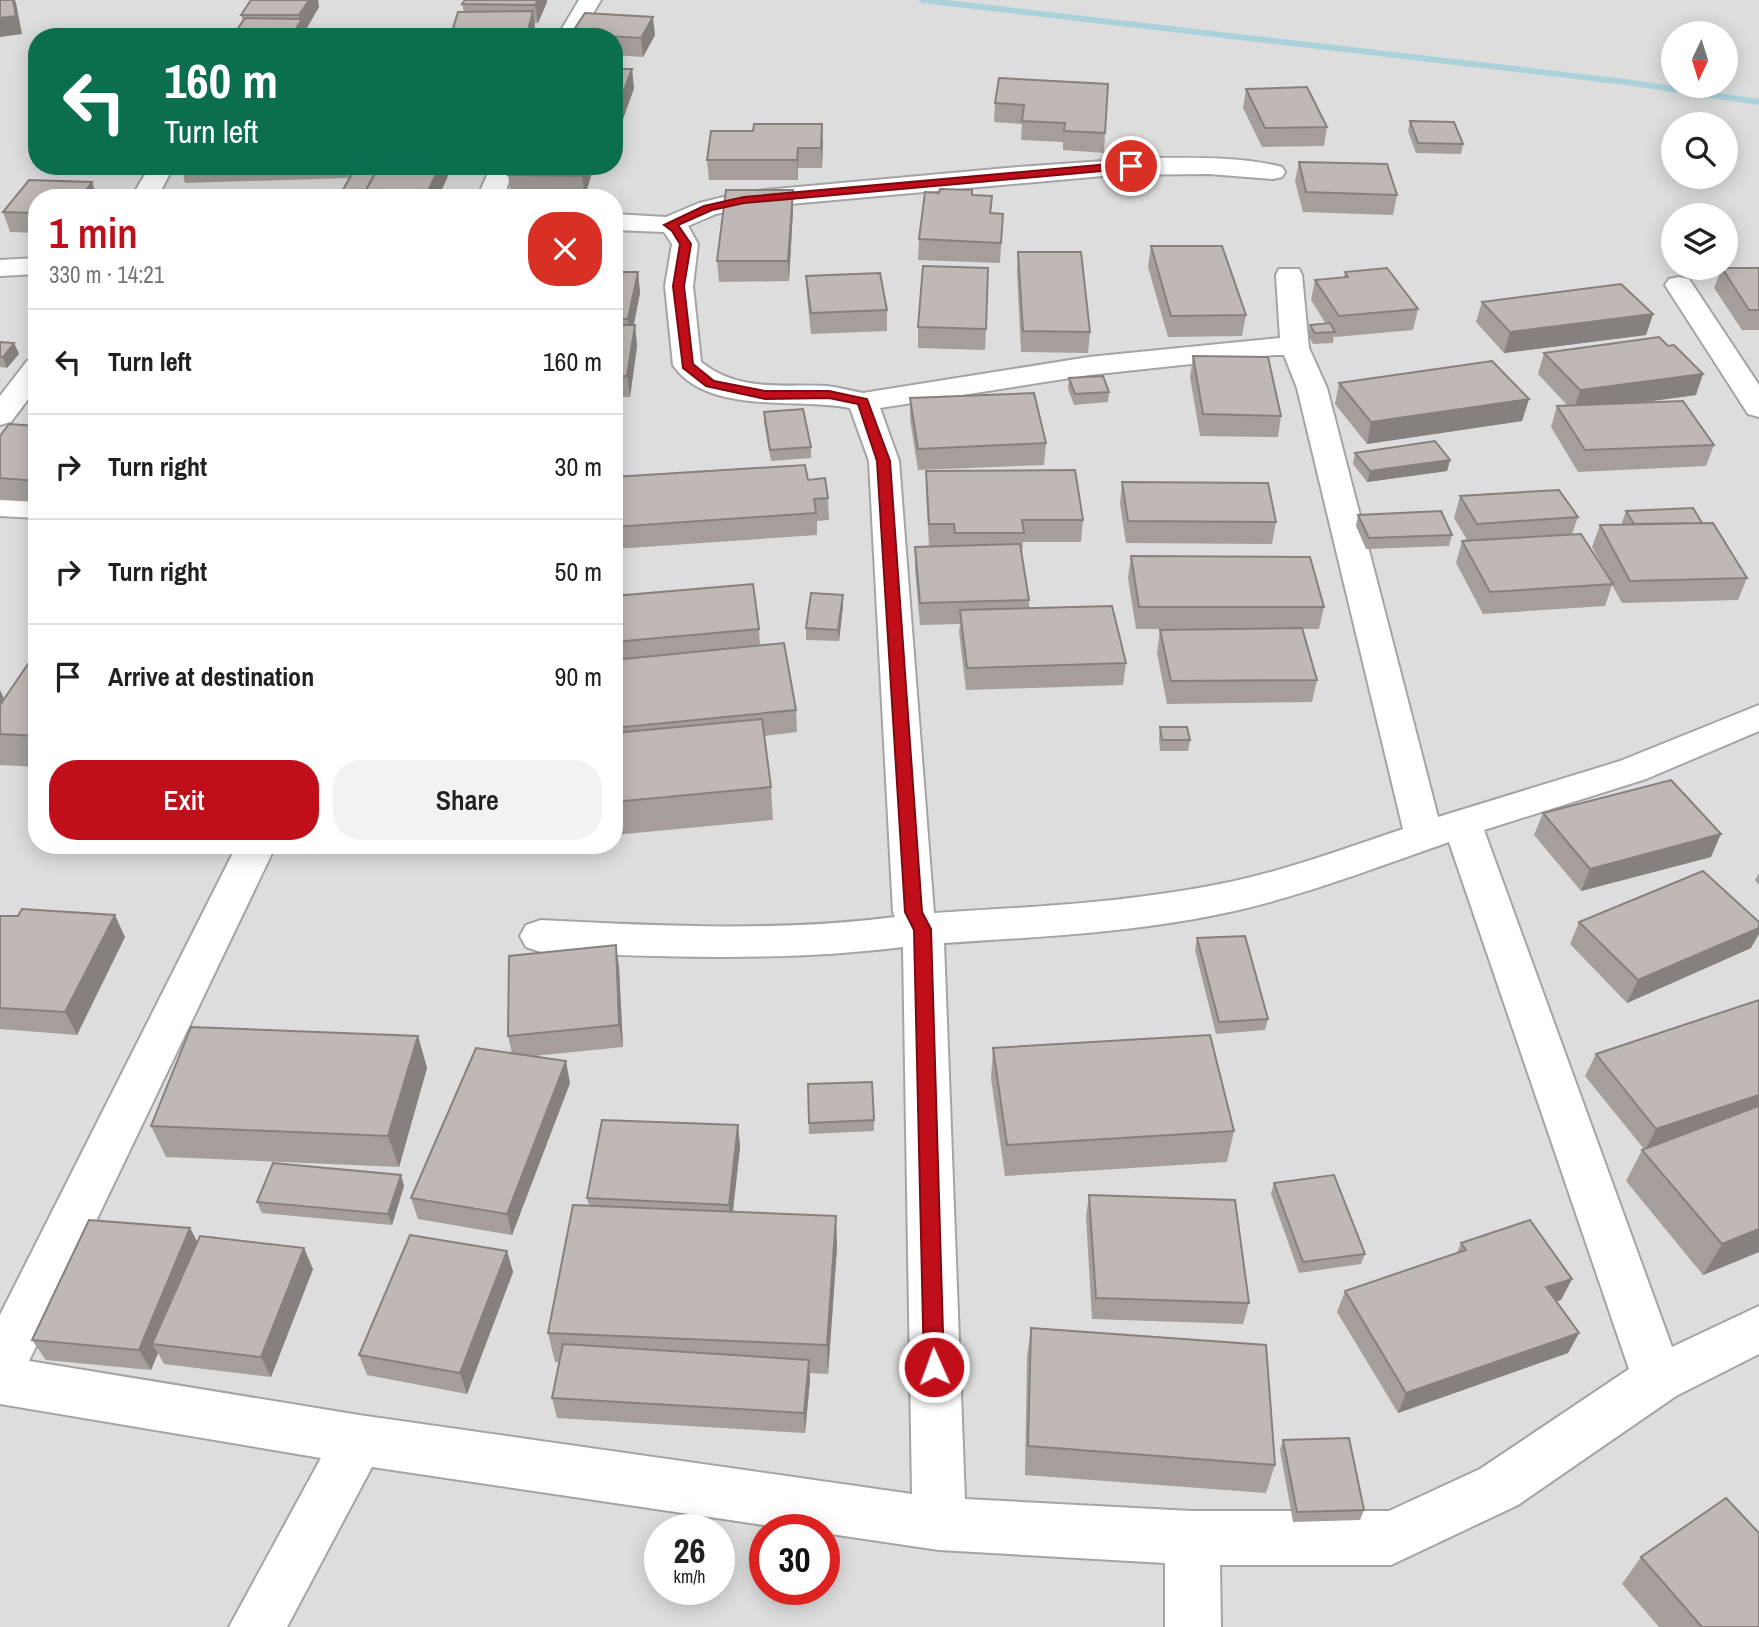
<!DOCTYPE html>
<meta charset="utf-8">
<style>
:root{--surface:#fff;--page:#f2f2f2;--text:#202124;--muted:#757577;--line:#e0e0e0;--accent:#c00f1a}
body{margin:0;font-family:"Archivo Narrow",sans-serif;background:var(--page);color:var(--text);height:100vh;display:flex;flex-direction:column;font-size:26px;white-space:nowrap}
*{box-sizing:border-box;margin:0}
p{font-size:23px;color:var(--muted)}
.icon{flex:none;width:38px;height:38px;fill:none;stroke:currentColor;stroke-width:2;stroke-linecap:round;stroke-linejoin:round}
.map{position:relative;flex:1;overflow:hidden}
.side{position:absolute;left:28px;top:189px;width:595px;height:665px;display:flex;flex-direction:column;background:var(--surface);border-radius:28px;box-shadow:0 4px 18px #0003}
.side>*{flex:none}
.guide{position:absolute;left:28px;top:28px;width:595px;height:147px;border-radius:28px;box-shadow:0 4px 18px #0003;background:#0b6e4f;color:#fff;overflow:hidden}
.needle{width:46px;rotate:184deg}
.fabs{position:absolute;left:1661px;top:21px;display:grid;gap:14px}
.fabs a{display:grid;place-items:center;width:77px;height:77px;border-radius:50%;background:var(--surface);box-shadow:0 4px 18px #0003;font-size:35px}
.speed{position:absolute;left:644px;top:1514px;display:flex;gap:14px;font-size:35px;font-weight:700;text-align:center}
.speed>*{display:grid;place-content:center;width:91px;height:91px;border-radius:50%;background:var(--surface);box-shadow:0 4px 18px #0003;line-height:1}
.speed small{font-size:18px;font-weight:400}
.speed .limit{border:10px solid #d22;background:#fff;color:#111}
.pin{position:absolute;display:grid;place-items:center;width:60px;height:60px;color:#fff;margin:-30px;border:4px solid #fff;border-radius:50%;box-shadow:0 2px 7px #0007}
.me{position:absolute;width:77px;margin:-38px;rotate:358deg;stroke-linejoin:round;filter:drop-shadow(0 0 5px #0008)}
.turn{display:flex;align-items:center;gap:24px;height:147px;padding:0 21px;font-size:32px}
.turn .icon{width:91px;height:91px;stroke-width:2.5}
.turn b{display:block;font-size:49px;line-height:60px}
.round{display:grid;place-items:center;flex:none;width:74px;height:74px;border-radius:28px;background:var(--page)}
.summary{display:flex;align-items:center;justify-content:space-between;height:119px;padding:0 21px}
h1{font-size:42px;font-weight:600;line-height:52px;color:var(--accent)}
.button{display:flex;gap:14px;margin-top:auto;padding:14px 21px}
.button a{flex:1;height:80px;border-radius:28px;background:var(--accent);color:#fff;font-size:28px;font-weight:600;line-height:80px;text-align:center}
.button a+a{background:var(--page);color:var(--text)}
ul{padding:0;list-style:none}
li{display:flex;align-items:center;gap:21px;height:105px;padding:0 21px;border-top:2px solid var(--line)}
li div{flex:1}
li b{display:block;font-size:26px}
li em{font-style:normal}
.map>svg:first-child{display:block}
.residential{fill:#dedddd;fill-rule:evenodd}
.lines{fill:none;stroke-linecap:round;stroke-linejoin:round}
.stream{fill:#abd2da;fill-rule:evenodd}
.street-casing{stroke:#a4a4a4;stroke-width:4}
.street{fill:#fff;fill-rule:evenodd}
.wall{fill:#a59e9b}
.shaded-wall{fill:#86817e}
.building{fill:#c0b8b4;stroke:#86817e;stroke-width:2}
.route{fill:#c00f1a;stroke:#7d0a11;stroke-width:2}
</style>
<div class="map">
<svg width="1759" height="1627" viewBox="0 0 1759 1627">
<rect width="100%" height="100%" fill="#f0ece7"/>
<!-- residential -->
<path class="residential" d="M0 0H1759V1627H0ZM1673 33H1726V86H1673ZM37 37H614V166H37ZM1673 124H1726V177H1673ZM37 198H614V845H37ZM1673 215H1726V268H1673ZM660 1530H719V1589H660ZM765 1530H824V1589H765Z"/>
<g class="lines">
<!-- stream -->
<path class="stream" d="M917 0H947L1626 79 1759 99V105L1626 85 922 3Z"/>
<defs>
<path id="street" d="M579 0H601L579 37H557Z
M1146 158C1190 158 1238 156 1282 167L1285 172 1282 177 1273 179 1209 174 1114 175 744 208 716 214 688 226 698 244 693 286 701 362C739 392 780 384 826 386 838 387 851 391 863 393L1089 357 1280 338 1276 275 1279 269H1299L1302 275 1309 348 1327 388 1438 817 1620 761 1759 705V731L1646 779 1484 830 1672 1347 1759 1306V1354L1676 1396 1518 1505 1391 1565H1220L1221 1627H1165V1563L939 1550 824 1533V1530H797L372 1467 287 1627H229L321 1458 0 1404V1315L237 845H276L29 1361 359 1415 912 1494 903 947C783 962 662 957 541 952L526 947 520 936 526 925 541 920C659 926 778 932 895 917L893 912 869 461 850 408C798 397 708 416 673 365L665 286 672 244 664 232 614 230V214L666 217 699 203 744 192 1019 167ZM1275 355H1284L1297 388 1403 829C1343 849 1282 872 1220 884 1125 903 1030 907 934 913L899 461 880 408 1089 375ZM1449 842 1629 1369 1480 1469 1389 1511H1192L965 1499 944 943C1036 937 1129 933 1220 914 1298 898 1374 868 1449 842Z
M150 166H174L157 198H131Z
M491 166H515L503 198H477Z
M37 258V274L0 276V260Z
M1679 277 1689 279 1759 385V417L1748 414 1665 285 1669 279Z
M37 358V387L11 422 0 425V396L27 361Z
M0 496 37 498V518L0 516Z"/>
</defs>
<!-- street casing -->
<use href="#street" class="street-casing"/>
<!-- street -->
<use href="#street" class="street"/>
</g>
<!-- wall -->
<path class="wall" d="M251 0H318L319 7 305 31 243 21 241 15Z
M547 2 538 23H535V29L533 37H451V35L464 12 462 4Z
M571 34 655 35 643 57 614 55V37H571Z
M614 69 634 88 618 133H614Z
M999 78 1105 133 1104 153 1063 150V142L1021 140 1022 124 994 122 995 103Z
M1246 89 1327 127 1324 146 1262 147 1243 108Z
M1410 121 1463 144 1461 154 1416 153 1408 131Z
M822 124V168H798V180H709L707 160 753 131Z
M1299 162 1397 195 1393 215 1303 212 1295 181Z
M181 166H362V169H377L379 166H450L447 169 448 176 438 198H338L349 178 185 183Z
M594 166 585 196 511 195 508 175Z
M29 180 92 182 97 198H37V233L10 232 3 212Z
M972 195 992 196 991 214H1003L1000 263 918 260 919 239Z
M793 210 789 281 719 282 717 261Z
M1151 246 1246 315 1242 336 1168 337 1148 267Z
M1018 252 1090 332 1088 353 1021 352 1017 272Z
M1722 268H1759V330H1742L1714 288Z
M614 272H638L640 293 633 325H635L637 346 630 397H614Z
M1345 272 1418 309 1413 330 1335 337 1334 335 1333 343 1313 344 1308 335 1310 325 1326 324 1311 300 1315 280 1344 277Z
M806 276 887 310V331L811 334 807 296Z
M1482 302 1653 314 1646 335 1504 353 1476 322Z
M918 327 986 329 985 350 918 348Z
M0 342 14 343 19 354 7 368 0 367Z
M1544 353 1696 395 1641 402 1714 445 1706 466 1578 472 1551 427 1557 406 1567 405 1538 374Z
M1193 356 1281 416 1278 437 1200 436 1190 377Z
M1069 378 1109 392 1108 402 1074 405 1068 389Z
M1339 383 1529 399 1522 421 1367 444 1335 404Z
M910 398 1046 443 1044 465 918 470 910 419Z
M764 412 811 447V458L771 461 764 423Z
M37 426V502L0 500V436Z
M1355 453 1450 460 1447 471 1367 482 1353 464Z
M926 471 1083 520 1081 542H1023L1022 555 1029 600V608L1126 663 1123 685 966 690 959 632 960 624 920 625 915 569V547L953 546H929L926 492Z
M614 477 808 480 828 498 829 520 817 521V535L615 549Z
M1122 482 1276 522 1272 544 1126 543 1120 504Z
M1460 496 1578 517 1572 534 1609 578 1592 547 1600 525H1623L1622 522 1626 511 1702 523 1747 578 1738 600 1622 603 1612 585 1605 606 1483 614 1456 563 1462 541 1467 540 1454 518Z
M1358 515 1452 535 1449 546 1366 549 1356 526Z
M1131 556 1324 607 1319 629H1303L1317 680 1312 702 1167 704 1157 653 1160 630 1232 629H1136L1128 578Z
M614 596 759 629 760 646 796 710 797 732 764 736 771 787 773 820 614 835Z
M843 606 839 641 806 640V628Z
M37 664V767L0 765V690L4 699Z
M1160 727 1190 740 1188 751H1160L1159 738Z
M1543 813 1711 857 1581 891 1534 835Z
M1759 873V885L1755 880Z
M0 916 125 937 77 1035 0 1029Z
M1579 922 1751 948 1627 1003 1570 944Z
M1197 938 1268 1019 1265 1030 1216 1034 1195 950Z
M616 945 619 967 623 1047 534 1056 570 1083 512 1235 418 1219 411 1198 512 1053 508 1036Z
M418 1036 427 1068 399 1167 166 1157 151 1126Z
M993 1048 1234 1131 1227 1162 1005 1176 991 1079Z
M1596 1054 1759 1252 1703 1275 1626 1181 1642 1150 1644 1149 1585 1076Z
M808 1084 874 1120V1131L809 1134Z
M738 1125 740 1147 733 1212 836 1216 837 1247 828 1374 810 1373V1380L805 1433 557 1418 552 1398 559 1362H555L548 1333 589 1206 587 1198Z
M401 1175 404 1186 392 1225 262 1213 257 1202Z
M1274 1183 1365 1254 1361 1264 1299 1273 1271 1194Z
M1089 1195 1249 1303 1243 1324 1092 1319 1086 1216Z
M190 1228 197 1242 313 1269 271 1377 164 1364 158 1353 151 1370 46 1360 32 1340Z
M1461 1243 1572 1279 1561 1300 1556 1301 1579 1333 1568 1353 1398 1413 1337 1312 1345 1291 1457 1253Z
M507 1251 513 1272 467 1394 367 1375 359 1355Z
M1031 1328 1275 1465 1266 1493 1025 1475 1027 1357Z
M1283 1440 1364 1510 1360 1520 1293 1522 1280 1450Z
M1641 1557 1759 1627H1659L1622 1584Z"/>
<!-- shaded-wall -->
<path class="shaded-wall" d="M13 0H15L16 3 22 34 0 37V18Z
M309 0H318L319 7 305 31 306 37H291L301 22 299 15Z
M538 0H547V2L538 23 535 5Z
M533 11 535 29 533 37H528L527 34Z
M653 17 655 35 643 57 641 38Z
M632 69 634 88 618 133 615 114Z
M822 124 823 144 822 168 821 148Z
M798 148V180L797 160Z
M440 166H447L448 176 438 198H428L427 193Z
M585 166H594L585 196 582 176Z
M92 182 97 198H80Z
M793 190V210L789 281 788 261Z
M638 272 640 293 631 340 628 319Z
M1653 314 1646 335 1504 353 1510 332Z
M635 325 637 346 630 397 627 376Z
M14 343 19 354 7 368 3 357Z
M1703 374 1696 395 1573 412 1580 390Z
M1529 399 1522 421 1367 444 1371 422Z
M1450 460 1447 471 1367 482 1370 471Z
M843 595V606L839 641 838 630Z
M0 690 10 712 0 728Z
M1721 834 1711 857 1581 891 1590 869Z
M115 915 125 937 77 1035 65 1012Z
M1759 928V934L1751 948 1627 1003 1638 980Z
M616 945 619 967 623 1047 619 1025Z
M418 1036 427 1068 399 1167 388 1136Z
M566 1061 570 1083 512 1235 507 1214Z
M1759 1095V1112L1645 1151 1656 1129Z
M738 1125 740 1147 731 1226 729 1205Z
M401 1175 404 1186 392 1225 388 1214Z
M836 1216 837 1247 828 1374 827 1345Z
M190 1228 201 1249 152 1344 158 1353 151 1370 139 1350Z
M1759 1229V1252L1703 1275 1722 1244Z
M304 1248 313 1269 271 1377 261 1357Z
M507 1251 513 1272 467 1394 460 1373Z
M1572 1279 1561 1300 1536 1308 1546 1287Z
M1579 1333 1568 1353 1398 1413 1406 1393Z
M809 1360 810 1380 805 1433 804 1413Z"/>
<!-- building -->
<path class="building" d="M0 0H13L16 16 0 18Z
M251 0H309L299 15H241Z
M465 0H538L535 5 462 4Z
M533 11 527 34 451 35 458 12Z
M585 13 653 17 641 38 571 34Z
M245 18 302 19 291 37H232Z
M614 69H632L615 114H614Z
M999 78 1108 84 1105 133 1064 131 1065 123 1022 121 1024 105 995 103Z
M1307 87 1327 127 1265 128 1246 89Z
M1410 121 1454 122 1463 144 1418 143Z
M754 124H822L821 148H798L797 160H707L711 131H753Z
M1299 162 1387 164 1397 195 1306 192Z
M379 166H440L427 193 365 192Z
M511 166H585L582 176 508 175Z
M355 169H377L365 192V195L364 198H338Z
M29 180 92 182 80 198H37V213L3 212Z
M940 189 972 190V195L992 196 990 213 1003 214 1001 243 919 239 925 192 939 193Z
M726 190H793L788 261H717Z
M268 195V198H238Z
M1151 246H1222L1246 315 1171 316Z
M1018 252H1081L1090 332 1023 331Z
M923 266 988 268 986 329 918 327Z
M1387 268 1418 309 1339 316 1315 280 1348 277 1345 272Z
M1722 268H1759V310H1749Z
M614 272H638L628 319H614Z
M880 273 887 310 811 313 806 276Z
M1621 284 1653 314 1510 332 1482 302Z
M1330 323 1335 332 1315 333 1310 325Z
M614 325H635L627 376H614Z
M1659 337 1668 346 1674 345 1703 374 1580 390 1544 353Z
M0 342 14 343 3 357H0Z
M1193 356 1268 357 1281 416 1203 414Z
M1492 361 1529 399 1371 422 1339 383Z
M1103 376 1109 392 1075 394 1069 378Z
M1034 393 1046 443 918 449 910 398Z
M1683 401 1714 445 1585 450 1557 406Z
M803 409 811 447 770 450 764 412Z
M9 424 37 426V481L0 478V436Z
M1435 441 1450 460 1370 471 1355 453Z
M805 465 808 480 825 478 828 498 814 499 816 513 614 527V477Z
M1075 470 1083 520H1022L1024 533H955L954 524H929L926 471Z
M1122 482 1268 483 1276 522 1128 521Z
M1559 490 1578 517 1477 524 1460 496Z
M1693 508 1702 523 1634 524 1626 511Z
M1441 511 1452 535 1369 538 1358 515Z
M1713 523 1747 578 1630 581 1600 525Z
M1581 534 1613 584 1490 592 1462 541Z
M1020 544 1029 600 920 603 915 547Z
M1131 556 1310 557 1324 607H1139Z
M753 584 759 629 614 642V596Z
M811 593 843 595 838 630 806 628Z
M1112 606 1126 663 967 668 960 610Z
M1302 628 1317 680 1171 681 1160 630Z
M784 643 796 710 614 728V660Z
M28 664H37V736L0 734V705Z
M762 719 771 787 614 802V733Z
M1160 727H1187L1190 740H1162Z
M1671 780 1721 834 1590 869 1543 813Z
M1703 871 1759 922V928L1638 980 1579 922Z
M22 909 115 915 65 1012 0 1008V916H18Z
M1245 936 1268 1019 1219 1022 1197 938Z
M616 945 619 1025 508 1036 509 956Z
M1759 1000V1095L1656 1129 1596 1054Z
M191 1027 418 1036 388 1136 151 1126Z
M1210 1035 1234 1131 1007 1145 993 1048Z
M476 1048 566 1061 507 1214 411 1198Z
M872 1082 874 1120 809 1123 808 1084Z
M1759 1106V1229L1722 1244 1642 1150Z
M602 1120 738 1125 729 1205 587 1198Z
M273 1163 401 1175 388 1214 257 1202Z
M1334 1175 1365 1254 1303 1262 1274 1183Z
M1089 1195 1235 1200 1249 1303 1096 1298Z
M573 1205 836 1216 827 1345 548 1333Z
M89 1220 190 1228 139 1350 32 1340Z
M1530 1220 1572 1279 1546 1287 1579 1333 1406 1393 1345 1291 1466 1250 1461 1243Z
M410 1235 507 1251 460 1373 359 1355Z
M200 1236 304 1248 261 1357 152 1344Z
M1031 1328 1266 1345 1275 1465 1028 1446Z
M563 1344 809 1360 804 1413 552 1398Z
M1349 1438 1364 1510 1297 1512 1283 1440Z
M1726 1498 1759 1533V1627H1702L1641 1557Z"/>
<!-- route -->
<path class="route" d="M1131 162 1135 163V168L744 203 712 210 678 225 691 244 684 286 693 364 714 381 765 391H829L867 399 890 461 922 912 931 929 944 1367 941 1374 934 1376 927 1374 924 1367 914 930 905 912 877 461 858 404 829 398 765 399 706 386 683 368 673 286 680 244 672 231 664 225 704 206 744 197Z"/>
</svg>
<div class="fabs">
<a><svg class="needle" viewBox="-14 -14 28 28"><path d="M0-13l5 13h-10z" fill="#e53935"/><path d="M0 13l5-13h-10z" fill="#757577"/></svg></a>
<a><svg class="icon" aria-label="search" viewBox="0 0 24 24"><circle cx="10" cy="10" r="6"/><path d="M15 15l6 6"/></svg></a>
<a><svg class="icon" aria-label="layers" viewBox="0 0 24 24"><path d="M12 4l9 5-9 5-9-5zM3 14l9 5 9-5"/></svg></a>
</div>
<div class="speed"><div>26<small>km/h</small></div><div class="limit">30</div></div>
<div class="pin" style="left:1131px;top:166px;background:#d93025"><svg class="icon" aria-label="arrive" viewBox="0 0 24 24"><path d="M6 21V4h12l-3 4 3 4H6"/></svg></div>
<svg class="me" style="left:934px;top:1367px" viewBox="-20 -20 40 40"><circle r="17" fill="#c00f1a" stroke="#fff" stroke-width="3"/><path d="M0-11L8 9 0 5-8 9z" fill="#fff"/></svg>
<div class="guide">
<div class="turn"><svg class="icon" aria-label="left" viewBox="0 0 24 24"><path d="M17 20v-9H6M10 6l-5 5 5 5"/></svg><div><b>160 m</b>Turn left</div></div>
</div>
<section class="side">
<div class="summary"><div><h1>1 min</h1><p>330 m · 14:21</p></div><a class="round" style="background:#d93025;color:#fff"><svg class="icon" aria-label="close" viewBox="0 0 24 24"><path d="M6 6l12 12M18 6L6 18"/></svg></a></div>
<ul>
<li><svg class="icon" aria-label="left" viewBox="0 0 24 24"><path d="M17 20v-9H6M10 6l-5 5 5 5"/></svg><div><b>Turn left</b></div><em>160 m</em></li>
<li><svg class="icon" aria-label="right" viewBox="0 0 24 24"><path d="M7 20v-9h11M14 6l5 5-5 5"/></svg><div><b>Turn right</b></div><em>30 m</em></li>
<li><svg class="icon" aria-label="right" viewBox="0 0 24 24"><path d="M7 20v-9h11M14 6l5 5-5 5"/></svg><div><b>Turn right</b></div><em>50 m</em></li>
<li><svg class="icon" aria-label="arrive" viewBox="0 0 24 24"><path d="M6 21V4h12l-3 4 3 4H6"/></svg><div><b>Arrive at destination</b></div><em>90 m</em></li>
</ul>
<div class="button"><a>Exit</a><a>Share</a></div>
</section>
</div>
